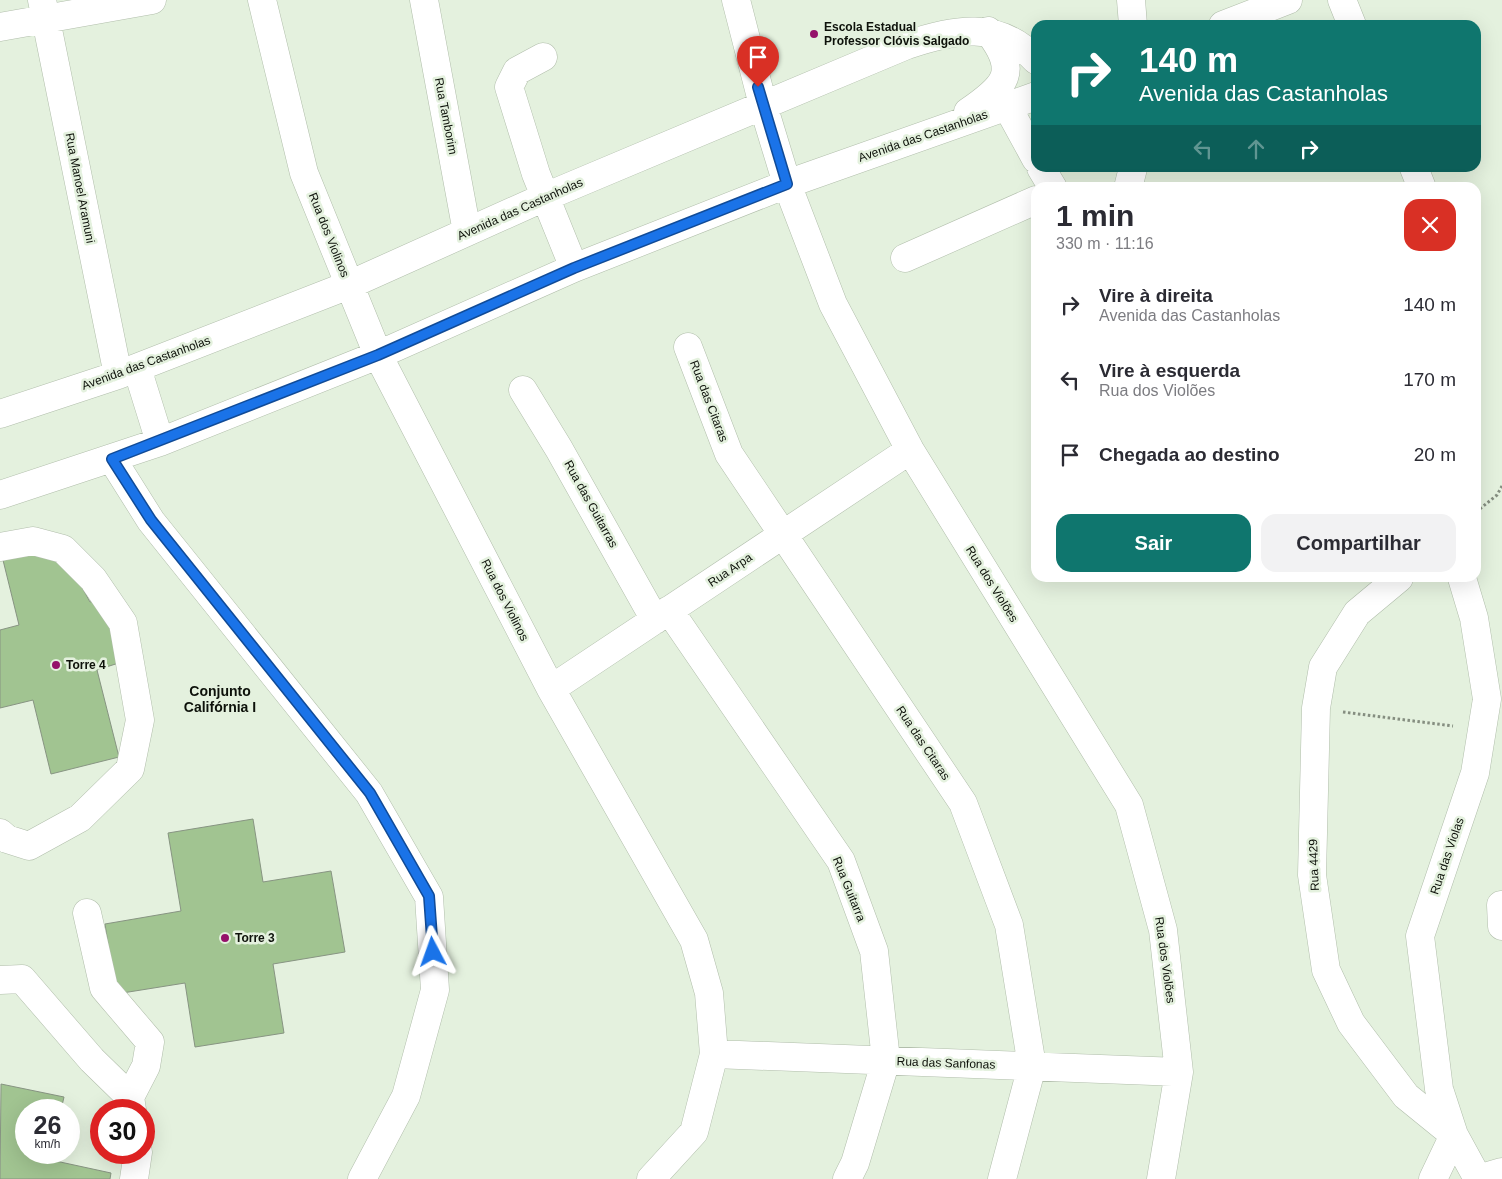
<!DOCTYPE html>
<html lang="pt">
<meta charset="utf-8">
<style>
:root{--surface:#fff;--page:#f2f2f3;--text:#2b2b33;--muted:#7c7c81;--accent:#0f766e}
body{margin:0;font-family:Helvetica,sans-serif;background:var(--page);color:var(--text);height:100vh;display:flex;flex-direction:column;font-size:19px;white-space:nowrap}
*{box-sizing:border-box;margin:0}
p{font-size:16px;color:var(--muted)}
.icon{flex:none;width:28px;height:28px;fill:none;stroke:currentColor;stroke-width:2;stroke-linecap:round;stroke-linejoin:round}
.map{position:relative;flex:1;overflow:hidden}
.drawer{position:absolute;left:1031px;top:182px;width:450px;height:400px;display:flex;flex-direction:column;background:var(--surface);border-radius:15px;box-shadow:0 5px 20px #0002}
.drawer>*{flex:none}
.guide{position:absolute;left:1031px;top:20px;width:450px;height:152px;border-radius:15px;box-shadow:0 5px 20px #0002;background:#0f766e;color:#fff;overflow:hidden}
.speed{position:absolute;left:15px;top:1099px;display:flex;gap:10px;font-size:25px;font-weight:700;text-align:center}
.speed>*{display:grid;place-content:center;width:65px;height:65px;border-radius:50%;background:var(--surface);box-shadow:0 5px 20px #0002;line-height:1}
.speed small{font-size:12px;font-weight:400}
.speed .limit{border:8px solid #d22;background:#fff;color:#111}
.pin{position:absolute;display:grid;place-items:center;width:42px;height:42px;color:#fff;margin:-51px -21px;border-radius:50% 50% 50% 0;rotate:-45deg;box-shadow:0 0 5px #0007}
.pin .icon{rotate:45deg}
.me{position:absolute;width:55px;margin:-28px;rotate:356deg;stroke-linejoin:round;filter:drop-shadow(0 0 4px #0008)}
.turn{display:flex;align-items:center;gap:18px;height:105px;padding:0 25px;font-size:22px}
.turn .icon{width:65px;height:65px;stroke-width:2.5}
.turn b{display:block;font-size:35px;line-height:42px}
.lanes{display:flex;align-items:center;height:48px;padding:0 25px;background:#0003;justify-content:center;gap:25px;direction:ltr}
.lanes .off{opacity:.35}
.round{display:grid;place-items:center;flex:none;width:52px;height:52px;border-radius:15px;background:var(--page)}
.overview{display:flex;align-items:center;justify-content:space-between;height:85px;padding:0 25px}
h1{font-size:30px;font-weight:800;line-height:38px}
.cta{display:flex;gap:10px;margin-top:auto;padding:10px 25px}
.cta a{flex:1;height:58px;border-radius:15px;background:var(--accent);color:#fff;font-size:20px;font-weight:800;line-height:58px;text-align:center}
.cta a+a{background:var(--page);color:var(--text)}
ul{padding:0;list-style:none}
li{display:flex;align-items:center;gap:15px;height:75px;padding:0 25px}
li div{flex:1}
li b{display:block;font-size:19px}
li em{font-style:normal}
.map>svg:first-child{display:block}
.building{fill:#a1c491;stroke:#879482}
.lines{fill:none;stroke-linecap:round;stroke-linejoin:round}
.minor-casing{stroke:#b1beab;stroke-width:29}
.path{stroke:#858e80;stroke-width:3;stroke-dasharray:2.5 2.5;stroke-linecap:butt}
.minor{stroke:#fff;stroke-width:28}
.route-casing{stroke:#114b97;stroke-width:12}
.route{stroke:#1a73e8;stroke-width:9}
.poi-dot{fill:#95126a;stroke:#e4f1de;stroke-width:2}
.labels{text-anchor:middle;stroke-width:5;stroke-linejoin:round;paint-order:stroke}
.poi-label{font-size:12px;font-weight:bold;fill:#0d110a;stroke:#e4f1de;text-anchor:start}
.street-label{font-size:12px;fill:#0d110a;stroke:#e4f1de}
.neighbourhood-label{font-size:14px;font-weight:bold;fill:#0d110a;stroke:#e4f1de}
</style>
<div class="map">
<svg width="1502" height="1179" viewBox="0 0 1502 1179">
<rect width="100%" height="100%" fill="#e4f1de"/>
<!-- building -->
<path class="building" d="M61 549 90 602 105 598 128 660 97 670 119 757 51 774 33 700 0 708V630L19 625 2 556Z
M253 819 263 882 331 871 345 952 273 964 284 1033 195 1047 185 983 116 994 105 924 181 911 168 833Z
M1 1084 64 1097 61 1110H26V1152H52L51 1160 111 1173 110 1179H0Z"/>
<g class="lines">
<defs>
<path id="minor" d="M42 0 118 375
M262 0 304 173 378 355 551 689 694 940 709 993 714 1054 694 1132 651 1179
M424 0 467 232
M736 0 763 105 787 184 833 304 910 450 1129 805 1163 930 1179 1072 1161 1179
M1131 0 1133 25
M1342 0 1352 25
M1223 25 1288 0
M0 27 152 0
M543 57 517 71 509 87 536 174 574 268
M1007 106 1036 159
M968 112C1006 86 1020 72 988 31
M1041 168 1053 188
M1414 168 1422 188
M1128 188 1133 168
M905 258 1036 200
M688 347 729 454 963 803 1009 925 1032 1066 1002 1179
M137 368 160 442
M523 390 559 449 655 620
M0 414 118 375 349 285 545 197 907 45C954 29 998 20 1036 60
M112 459 151 521 369 793 429 897 435 990 406 1096 362 1179
M0 495 160 442 378 355 574 268 787 184 1036 96
M0 547 33 541 63 549 93 579 123 623 140 720 130 769 80 818 29 846 7 839 0 833
M1399 578 1357 613 1323 667 1316 708 1312 875 1326 970 1351 1023 1406 1096 1454 1135 1433 1179
M1462 578 1474 618 1487 699 1475 773 1420 936 1439 1089 1454 1135 1478 1179
M669 610 841 861 874 951 886 1060 855 1163 847 1179
M551 689 910 450
M1501 905 1502 926
M87 913 104 988 150 1042 146 1066 130 1097 132 1110
M0 980 22 979 92 1060 130 1097
M714 1054 1179 1072
M134 1179 138 1152
M1478 1179 1502 1172"/>
</defs>
<!-- minor casing -->
<use href="#minor" class="minor-casing"/>
<!-- path -->
<path class="path" d="M1476 512 1497 495 1502 486
M1343 712 1453 726"/>
<!-- minor -->
<use href="#minor" class="minor"/>
</g>
<g class="lines">
<defs>
<path id="route" d="M433 952 429 896 370 793 151 520 112 459 378 355 574 268 787 184 758 87"/>
</defs>
<!-- route casing -->
<use href="#route" class="route-casing"/>
<!-- route -->
<use href="#route" class="route"/>
</g>
<!-- markers -->
<g class="poi-dot">
<circle cx="814" cy="34" r="5"/>
<circle cx="56" cy="665" r="5"/>
<circle cx="225" cy="938" r="5"/>
</g>
<g class="labels">
<!-- poi labels -->
<g class="poi-label">
<text x="824" y="31">Escola Estadual<tspan x="824" dy="14">Professor Clóvis Salgado</tspan></text>
<text x="66" y="669">Torre 4</text>
<text x="235" y="942">Torre 3</text>
</g>
<!-- street labels -->
<g class="street-label">
<text transform="translate(446 116) rotate(79)" y="4">Rua Tamborim</text>
<text transform="translate(923 136) rotate(-19)" y="4">Avenida das Castanholas</text>
<text transform="translate(80 188) rotate(79)" y="4">Rua Manoel Aramuni</text>
<text transform="translate(520 209) rotate(-24)" y="4">Avenida das Castanholas</text>
<text transform="translate(329 235) rotate(68)" y="4">Rua dos Violinos</text>
<text transform="translate(146 363) rotate(-20)" y="4">Avenida das Castanholas</text>
<text transform="translate(709 401) rotate(69)" y="4">Rua das Citaras</text>
<text transform="translate(591 504) rotate(61)" y="4">Rua das Guitarras</text>
<text transform="translate(730 570) rotate(-34)" y="4">Rua Arpa</text>
<text transform="translate(992 584) rotate(58)" y="4">Rua dos Violões</text>
<text transform="translate(505 600) rotate(63)" y="4">Rua dos Violinos</text>
<text transform="translate(923 743) rotate(56)" y="4">Rua das Citaras</text>
<text transform="translate(1447 856) rotate(-71)" y="4">Rua das Violas</text>
<text transform="translate(1314 865) rotate(-92)" y="4">Rua 4429</text>
<text transform="translate(849 889) rotate(68)" y="4">Rua Guitarra</text>
<text transform="translate(1165 960) rotate(82)" y="4">Rua dos Violões</text>
<text transform="translate(946 1063) rotate(2)" y="4">Rua das Sanfonas</text>
</g>
<!-- neighbourhood labels -->
<g class="neighbourhood-label">
<text x="220" y="696">Conjunto<tspan x="220" dy="16">Califórnia I</tspan></text>
</g>
</g>
</svg>
<div class="speed"><div>26<small>km/h</small></div><div class="limit">30</div></div>
<div class="pin" style="left:758px;top:87px;background:#d93025"><svg class="icon" aria-label="arrive" viewBox="0 0 24 24"><path d="M6 21V4h12l-3 4 3 4H6"/></svg></div>
<svg class="me" style="left:433px;top:952px" viewBox="-20 -20 40 40"><path d="M0-17L14 15 0 8-14 15z" fill="#1a73e8" stroke="#fff" stroke-width="4"/></svg>
<div class="guide">
<div class="turn"><svg class="icon" aria-label="right" viewBox="0 0 24 24"><path d="M7 20v-9h11M14 6l5 5-5 5"/></svg><div><b>140 m</b>Avenida das Castanholas</div></div>
<div class="lanes"><svg class="icon off" aria-label="left" viewBox="0 0 24 24"><path d="M17 20v-9H6M10 6l-5 5 5 5"/></svg><svg class="icon off" aria-label="ahead" viewBox="0 0 24 24"><path d="M12 20V5M6 11l6-6 6 6"/></svg><svg class="icon" aria-label="right" viewBox="0 0 24 24"><path d="M7 20v-9h11M14 6l5 5-5 5"/></svg></div>
</div>
<section class="drawer">
<div class="overview"><div><h1>1 min</h1><p>330 m · 11:16</p></div><a class="round" style="background:#d93025;color:#fff"><svg class="icon" aria-label="close" viewBox="0 0 24 24"><path d="M6 6l12 12M18 6L6 18"/></svg></a></div>
<ul>
<li><svg class="icon" aria-label="right" viewBox="0 0 24 24"><path d="M7 20v-9h11M14 6l5 5-5 5"/></svg><div><b>Vire à direita</b><p>Avenida das Castanholas</p></div><em>140 m</em></li>
<li><svg class="icon" aria-label="left" viewBox="0 0 24 24"><path d="M17 20v-9H6M10 6l-5 5 5 5"/></svg><div><b>Vire à esquerda</b><p>Rua dos Violões</p></div><em>170 m</em></li>
<li><svg class="icon" aria-label="arrive" viewBox="0 0 24 24"><path d="M6 21V4h12l-3 4 3 4H6"/></svg><div><b>Chegada ao destino</b></div><em>20 m</em></li>
</ul>
<div class="cta"><a>Sair</a><a>Compartilhar</a></div>
</section>
</div>
